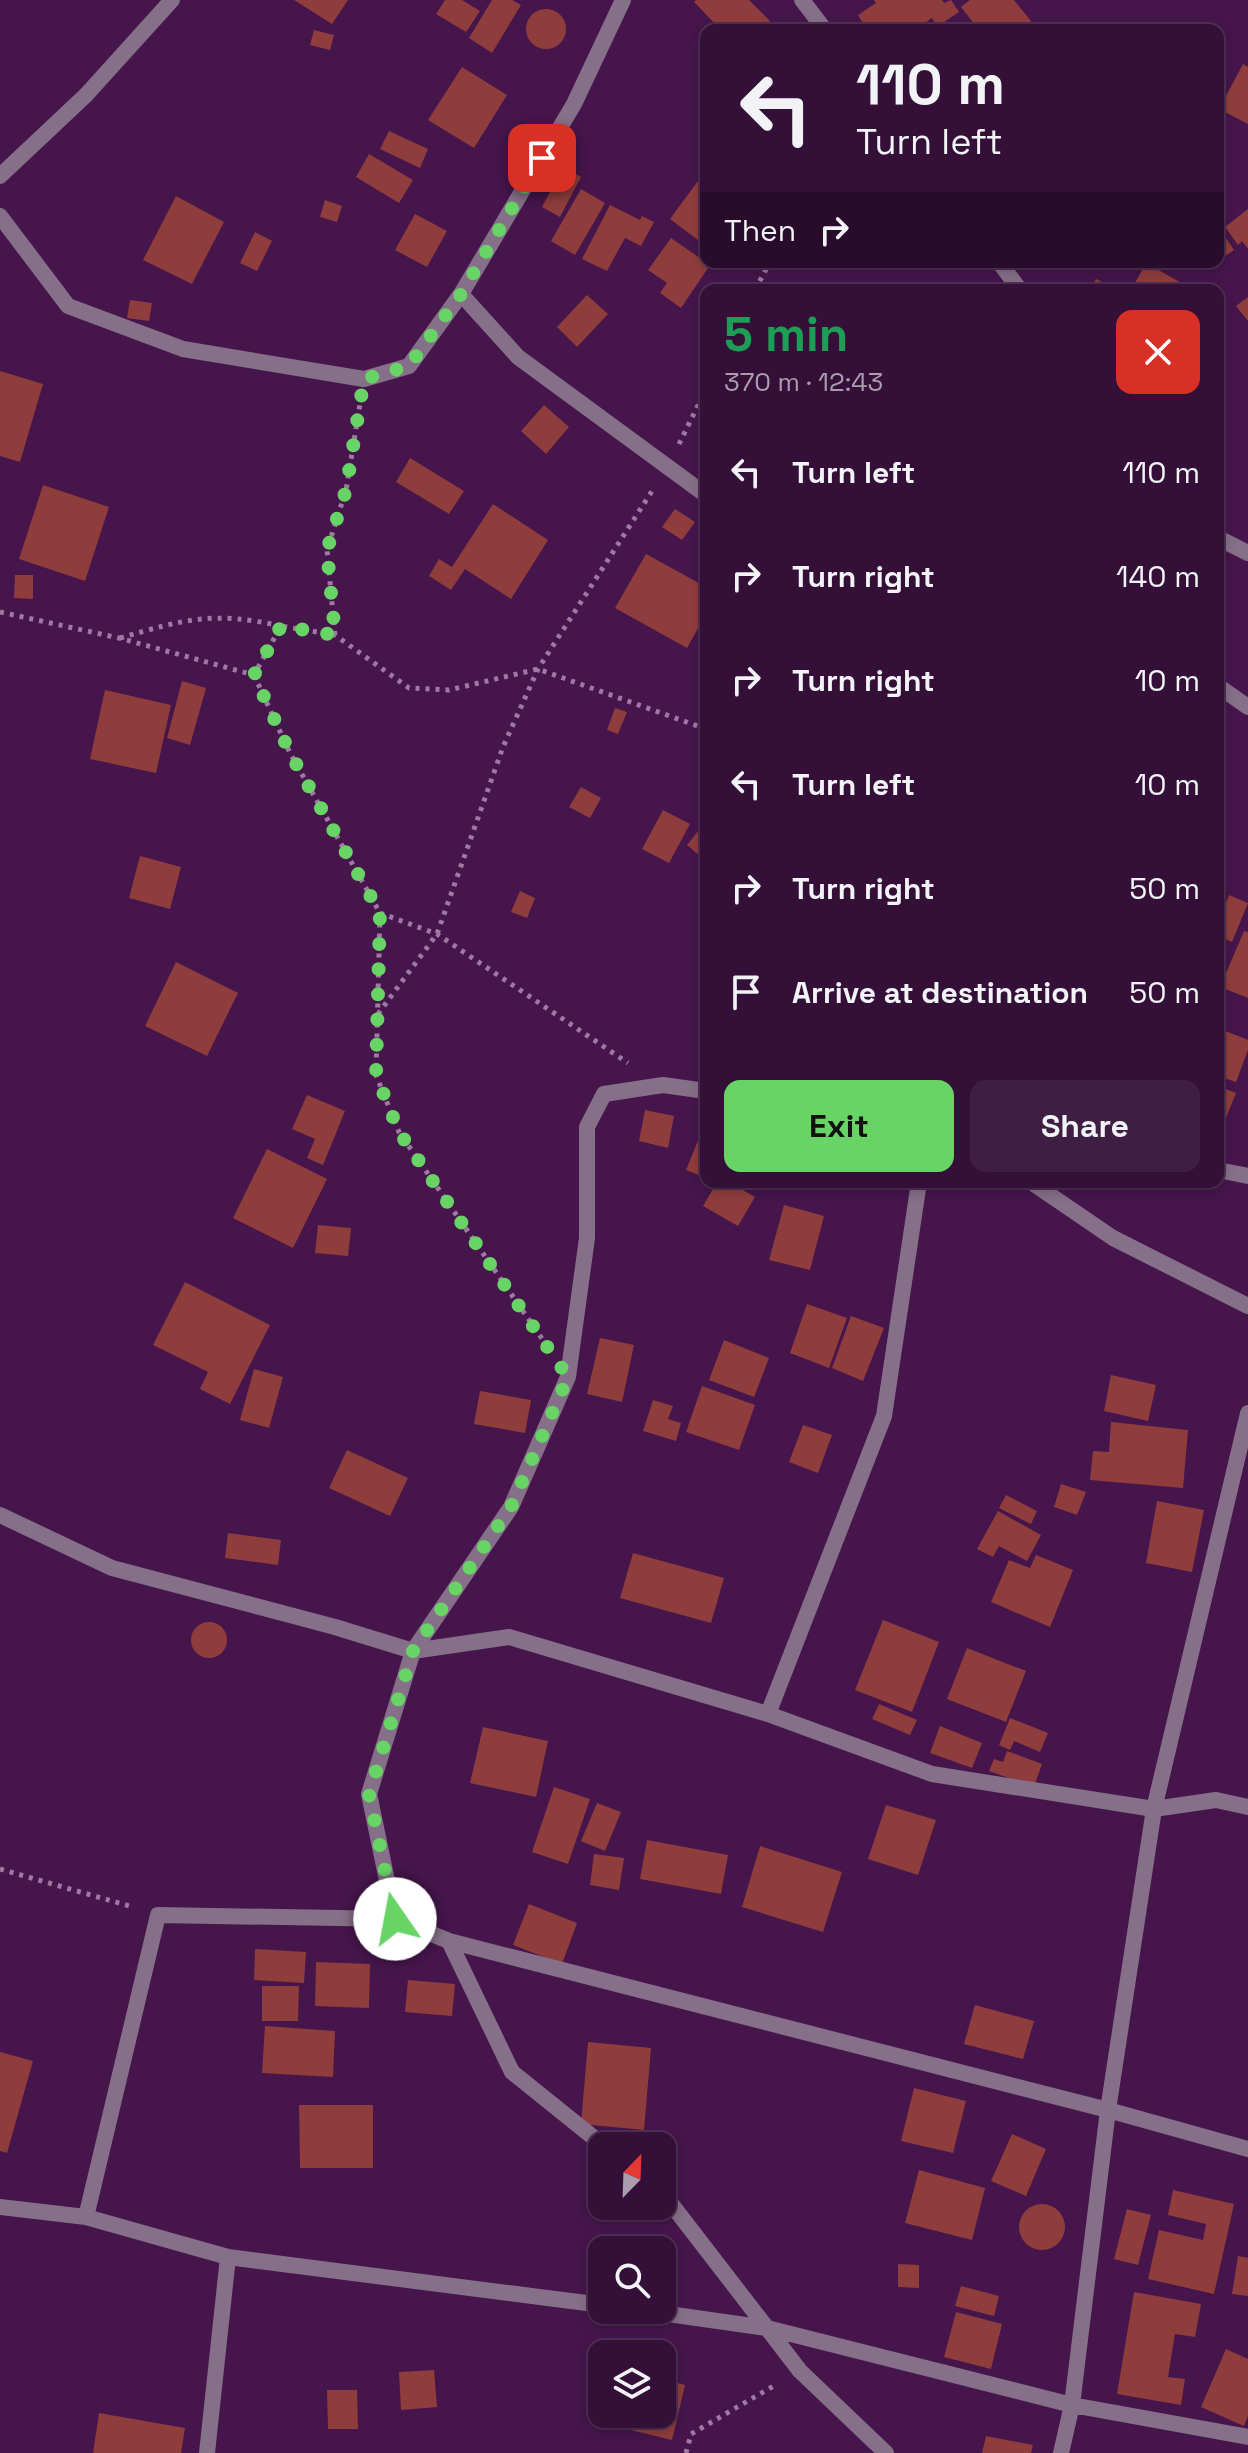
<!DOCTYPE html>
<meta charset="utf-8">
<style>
:root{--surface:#341038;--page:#3f1e43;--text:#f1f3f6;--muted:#a99dae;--line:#4e3053;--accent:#68d465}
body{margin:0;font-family:"Space Grotesk",sans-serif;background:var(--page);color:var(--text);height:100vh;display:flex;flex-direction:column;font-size:30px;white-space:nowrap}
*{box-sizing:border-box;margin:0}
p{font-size:26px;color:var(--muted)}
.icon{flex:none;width:44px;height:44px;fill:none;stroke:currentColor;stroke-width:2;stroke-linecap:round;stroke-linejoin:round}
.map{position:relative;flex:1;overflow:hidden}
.sheet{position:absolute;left:700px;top:284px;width:524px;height:904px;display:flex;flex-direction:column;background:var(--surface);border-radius:16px;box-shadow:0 4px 12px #0003,0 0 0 2px var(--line)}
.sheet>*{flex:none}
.banner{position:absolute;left:700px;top:24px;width:524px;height:244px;border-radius:16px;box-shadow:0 4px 12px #0003,0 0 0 2px var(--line);background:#341038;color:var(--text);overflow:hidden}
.needle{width:52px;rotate:23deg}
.tools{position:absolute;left:588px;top:2132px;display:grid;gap:16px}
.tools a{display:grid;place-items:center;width:88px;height:88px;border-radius:16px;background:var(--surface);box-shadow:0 4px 12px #0003,0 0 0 2px var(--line);font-size:40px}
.pin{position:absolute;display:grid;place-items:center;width:68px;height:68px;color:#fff;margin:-34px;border-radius:16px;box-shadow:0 4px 12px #0006}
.me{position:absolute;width:88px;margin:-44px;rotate:348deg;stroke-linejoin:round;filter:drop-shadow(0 0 6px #0008)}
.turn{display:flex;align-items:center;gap:28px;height:168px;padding:0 24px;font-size:36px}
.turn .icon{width:104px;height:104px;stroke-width:2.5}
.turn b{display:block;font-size:56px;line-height:68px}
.then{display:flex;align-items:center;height:76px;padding:0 24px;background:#0003;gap:16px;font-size:30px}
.round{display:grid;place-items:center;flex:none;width:84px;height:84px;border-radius:16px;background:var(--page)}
.summary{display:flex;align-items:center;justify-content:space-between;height:136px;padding:0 24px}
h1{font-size:48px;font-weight:700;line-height:60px;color:#1e9e55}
.primary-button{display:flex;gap:16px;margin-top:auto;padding:16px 24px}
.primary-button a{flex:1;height:92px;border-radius:16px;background:var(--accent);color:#111;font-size:32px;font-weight:700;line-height:92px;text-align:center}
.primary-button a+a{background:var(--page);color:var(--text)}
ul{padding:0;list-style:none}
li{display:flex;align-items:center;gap:24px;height:104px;padding:0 24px}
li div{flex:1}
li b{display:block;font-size:30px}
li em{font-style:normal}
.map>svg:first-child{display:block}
.building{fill:#8f3d3c}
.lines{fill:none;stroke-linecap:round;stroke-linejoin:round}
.path{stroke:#9f79a3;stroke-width:5;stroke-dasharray:4 6;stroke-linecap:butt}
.minor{stroke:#866f88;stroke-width:16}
.route{stroke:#68d465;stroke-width:14;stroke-dasharray:0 25.2}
</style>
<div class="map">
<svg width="1248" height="2453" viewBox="0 0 1248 2453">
<rect width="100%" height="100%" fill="#45154b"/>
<!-- building -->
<path class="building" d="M294 0H348L332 24Z
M445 0H462L480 11 466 32 436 14Z
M492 0H512L521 5 492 53 469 38Z
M696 0H749L770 21 761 30H721L694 2Z
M874 0H942L944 3 951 0 959 12 937 27 932 18 915 30H867L858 15 876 3Z
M970 0H1014L1034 25 1028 30H979L961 7Z
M526 29a20 20 0 1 1 40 0a20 20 0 1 1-40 0Z
M314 30 334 35 330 50 310 45Z
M1243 64 1248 67V124L1219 109Z
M462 67 507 95 474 148 428 120Z
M389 131 428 149 420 168 380 149Z
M369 154 413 180 399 203 356 177Z
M563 167 581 177 560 217 542 207Z
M706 170V246L670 219Z
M581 189 605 203 575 255 551 241Z
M176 196 224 222 192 284 143 260Z
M325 200 342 206 337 222 320 217Z
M610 205 640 220 642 216 654 222 641 246 625 238 607 271 582 259Z
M1248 209V249L1242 241 1238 245 1225 227Z
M415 214 447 231 427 267 395 250Z
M255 232 272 241 257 271 240 263Z
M1224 235 1234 250 1218 261V239Z
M671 238 710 265 681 308 660 293 667 283 648 270Z
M1146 263 1194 290H1131Z
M1096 279 1112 287 1110 290H1090Z
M587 295 608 314 577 347 557 327Z
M1248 297V321L1236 306Z
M130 300 152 303 149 321 127 318Z
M0 371 43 384 20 462 0 456Z
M544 405 569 427 546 454 521 431Z
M410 458 464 491 449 514 396 482Z
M43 485 109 507 85 581 19 559Z
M493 504 548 540 511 599 465 569 451 590 429 576 439 559 452 567Z
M675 509 695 522 682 540 662 527Z
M646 554 706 587V614L687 648 615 608Z
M15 575H33V599L14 598Z
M182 681 206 688 190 745 167 738Z
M105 690 171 705 156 773 90 759Z
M615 708 627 712 618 734 607 730Z
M581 787 601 798 590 818 569 807Z
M663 810 690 824 669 863 642 849Z
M706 821V861L687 845Z
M140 856 181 867 170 909 129 898Z
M520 891 535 898 527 918 511 912Z
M1229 895 1248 903 1232 942 1218 936V923Z
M1244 931 1248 932V998L1220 987Z
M176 962 238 993 207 1056 145 1026Z
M1218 1028 1248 1040V1050L1236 1082 1218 1076Z
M1218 1086 1236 1093 1218 1138Z
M307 1095 345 1111 323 1165 307 1158 315 1139 292 1129Z
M645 1110 674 1116 668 1148 639 1141Z
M706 1121V1178L686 1170Z
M267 1149 327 1179 293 1248 233 1218Z
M717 1182H729L755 1197 738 1226 703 1206Z
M784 1205 824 1216 810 1270 769 1260Z
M318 1225 351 1228 348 1256 315 1253Z
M185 1282 270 1325 230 1404 200 1389 208 1372 153 1345Z
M807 1304 847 1318 829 1368 790 1353Z
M851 1316 884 1328 863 1381 832 1368Z
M600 1338 634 1345 622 1402 587 1394Z
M724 1340 769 1358 754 1397 709 1380Z
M254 1369 283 1377 269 1428 240 1420Z
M1111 1375 1156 1385 1148 1421 1104 1411Z
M702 1386 755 1405 739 1450 686 1432Z
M480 1391 531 1400 525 1433 474 1424Z
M653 1400 673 1406 668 1419 681 1423 676 1441 643 1431Z
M1111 1422 1188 1430 1183 1488 1090 1480 1093 1451 1109 1452Z
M803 1425 832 1435 818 1473 789 1462Z
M347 1450 408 1478 390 1516 329 1488Z
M1061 1484 1086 1492 1077 1515 1054 1507Z
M1006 1495 1037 1511 1031 1524 999 1508Z
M1157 1501 1204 1510 1192 1572 1146 1563Z
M998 1511 1041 1535 1027 1561 999 1546 993 1557 977 1549Z
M228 1533 281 1540 278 1565 225 1558Z
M633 1553 724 1578 711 1623 620 1598Z
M1036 1555 1073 1570 1050 1627 991 1602 1009 1560 1030 1568Z
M883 1620 939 1642 912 1712 855 1690Z
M191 1640a18 18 0 1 1 36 0a18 18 0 1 1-36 0Z
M967 1648 1026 1671 1006 1722 947 1699Z
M879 1704 917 1720 910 1735 872 1719Z
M1010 1718 1048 1733 1040 1752 1014 1741 1010 1750 999 1745Z
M940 1726 982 1743 972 1768 930 1753Z
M483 1727 548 1741 536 1797 470 1783Z
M1007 1751 1042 1764 1034 1787 989 1771 994 1759 1003 1762Z
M554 1787 590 1799 568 1864 532 1852Z
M597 1803 621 1812 605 1851 581 1841Z
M886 1805 936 1820 918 1875 868 1859Z
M647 1840 728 1855 721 1894 640 1879Z
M760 1846 842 1872 823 1932 742 1907Z
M594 1854 624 1858 619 1890 590 1885Z
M529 1904 577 1923 562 1964 513 1945Z
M255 1949 306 1952 304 1983 254 1980Z
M316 1962 370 1964 369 2008 315 2006Z
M408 1980 455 1984 452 2016 405 2012Z
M262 1986H299L298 2021H262Z
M975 2005 1034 2021 1023 2059 964 2044Z
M265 2026 335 2031 333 2077 262 2073Z
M588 2042 651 2048 644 2130 581 2124Z
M0 2052 33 2061 7 2153 0 2151Z
M914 2088 966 2101 953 2153 901 2141Z
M299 2105H373V2168H300Z
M1012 2134 1046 2149 1026 2196 991 2181Z
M919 2170 985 2188 972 2240 905 2223Z
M1173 2190 1234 2204 1214 2294 1148 2279 1159 2230 1203 2240 1206 2224 1168 2215Z
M1019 2227a23 23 0 1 1 46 0a23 23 0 1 1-46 0Z
M1127 2209 1151 2215 1138 2265 1114 2259Z
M1238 2256 1248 2258V2296L1232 2294Z
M898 2264 919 2265V2288L898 2287Z
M961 2286 999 2296 994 2316 955 2306Z
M1134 2292 1201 2304 1195 2337 1175 2334 1168 2377 1185 2379 1181 2405 1117 2394Z
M956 2312 1002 2324 991 2369 944 2357Z
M1226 2349 1248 2359V2416L1244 2426 1201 2407Z
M434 2370 437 2407 401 2410 399 2372Z
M662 2379 685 2385 672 2440 606 2424 608 2414H662Z
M327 2390H357L358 2429H328Z
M99 2413 185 2428 181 2453H93Z
M986 2436 1033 2445 1031 2453H982Z"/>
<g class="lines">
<!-- path -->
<path class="path" d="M755 290 770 262
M679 444 706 389
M0 612 119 638 254 675 281 626 335 635 409 688 449 690 538 669 706 729
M335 635 327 550 346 490 360 404
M120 638C186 619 213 611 281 626
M254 675 290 753 380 913 376 1075 399 1132 545 1343
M380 913 437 934 628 1063
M378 1014 437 934 503 747 538 669 654 488
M0 1869 133 1907
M686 2453 691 2434 777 2384"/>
<!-- minor -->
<path class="minor" d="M802 0 825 30
M0 176 86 95 172 0
M0 216 68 306 183 349 364 379 409 366 461 294 574 104 623 0
M999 262 1020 290
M461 294 518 357 706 495
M1218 538 1248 553
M1218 686 1248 707
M706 1091 663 1085 604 1094 587 1127V1238L568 1377 511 1507 413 1651 369 1794 395 1919 449 1941 1108 2110 1248 2149
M1218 1170 1248 1176
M1031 1182 1113 1238 1248 1306
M0 1515 112 1568 335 1627 413 1651 509 1637 768 1714 932 1774 1154 1809 1216 1800 1248 1807
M768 1714 884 1416 919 1182
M449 1941 512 2072 604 2146
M662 2192 800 2371 886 2453
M0 2207 86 2217 228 2257 207 2453
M86 2217 158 1915 395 1919
M228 2257 602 2305
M640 2310 767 2328 1072 2405 1248 2437
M1061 2453 1072 2405 1108 2110 1154 1809 1248 1413"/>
</g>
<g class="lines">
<!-- route -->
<path class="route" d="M395 1919 369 1794 413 1651 511 1507 568 1377 399 1132 376 1075 380 913 290 753 254 675 281 626 335 635 327 550 346 490 364 379 409 366 461 294 542 158"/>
</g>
</svg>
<div class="tools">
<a><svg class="needle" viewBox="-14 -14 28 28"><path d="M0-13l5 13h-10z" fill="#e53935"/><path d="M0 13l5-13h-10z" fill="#a99dae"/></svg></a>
<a><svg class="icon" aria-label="search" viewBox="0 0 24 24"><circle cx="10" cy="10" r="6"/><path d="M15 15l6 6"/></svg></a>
<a><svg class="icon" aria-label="layers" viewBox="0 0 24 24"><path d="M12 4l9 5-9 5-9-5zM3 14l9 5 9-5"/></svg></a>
</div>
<div class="pin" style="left:542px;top:158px;background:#d93025"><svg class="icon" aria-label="arrive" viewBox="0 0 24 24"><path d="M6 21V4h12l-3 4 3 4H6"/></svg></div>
<svg class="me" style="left:395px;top:1919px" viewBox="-20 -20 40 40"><circle r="19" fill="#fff"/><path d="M0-13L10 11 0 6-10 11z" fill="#68d465"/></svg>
<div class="banner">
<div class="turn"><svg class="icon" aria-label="left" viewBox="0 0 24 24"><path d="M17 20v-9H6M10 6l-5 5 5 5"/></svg><div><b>110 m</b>Turn left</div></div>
<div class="then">Then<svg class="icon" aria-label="right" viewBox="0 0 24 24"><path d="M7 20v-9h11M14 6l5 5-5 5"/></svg></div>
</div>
<section class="sheet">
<div class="summary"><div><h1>5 min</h1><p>370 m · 12:43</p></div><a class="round" style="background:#d93025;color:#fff"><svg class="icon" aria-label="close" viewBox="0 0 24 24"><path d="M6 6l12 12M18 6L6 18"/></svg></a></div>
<ul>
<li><svg class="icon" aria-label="left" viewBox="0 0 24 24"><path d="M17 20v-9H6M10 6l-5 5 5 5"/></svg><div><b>Turn left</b></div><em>110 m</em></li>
<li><svg class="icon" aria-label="right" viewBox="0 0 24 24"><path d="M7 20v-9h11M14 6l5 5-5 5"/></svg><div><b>Turn right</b></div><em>140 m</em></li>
<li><svg class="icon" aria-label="right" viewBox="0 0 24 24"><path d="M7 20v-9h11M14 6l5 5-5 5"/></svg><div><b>Turn right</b></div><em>10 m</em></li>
<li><svg class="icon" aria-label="left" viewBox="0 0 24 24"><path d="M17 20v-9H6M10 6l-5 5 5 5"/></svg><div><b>Turn left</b></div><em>10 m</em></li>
<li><svg class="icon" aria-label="right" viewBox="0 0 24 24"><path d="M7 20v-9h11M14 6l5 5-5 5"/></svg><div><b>Turn right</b></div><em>50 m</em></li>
<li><svg class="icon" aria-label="arrive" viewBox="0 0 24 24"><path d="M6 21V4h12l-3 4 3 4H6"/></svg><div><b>Arrive at destination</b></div><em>50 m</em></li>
</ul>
<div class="primary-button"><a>Exit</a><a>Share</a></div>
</section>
</div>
